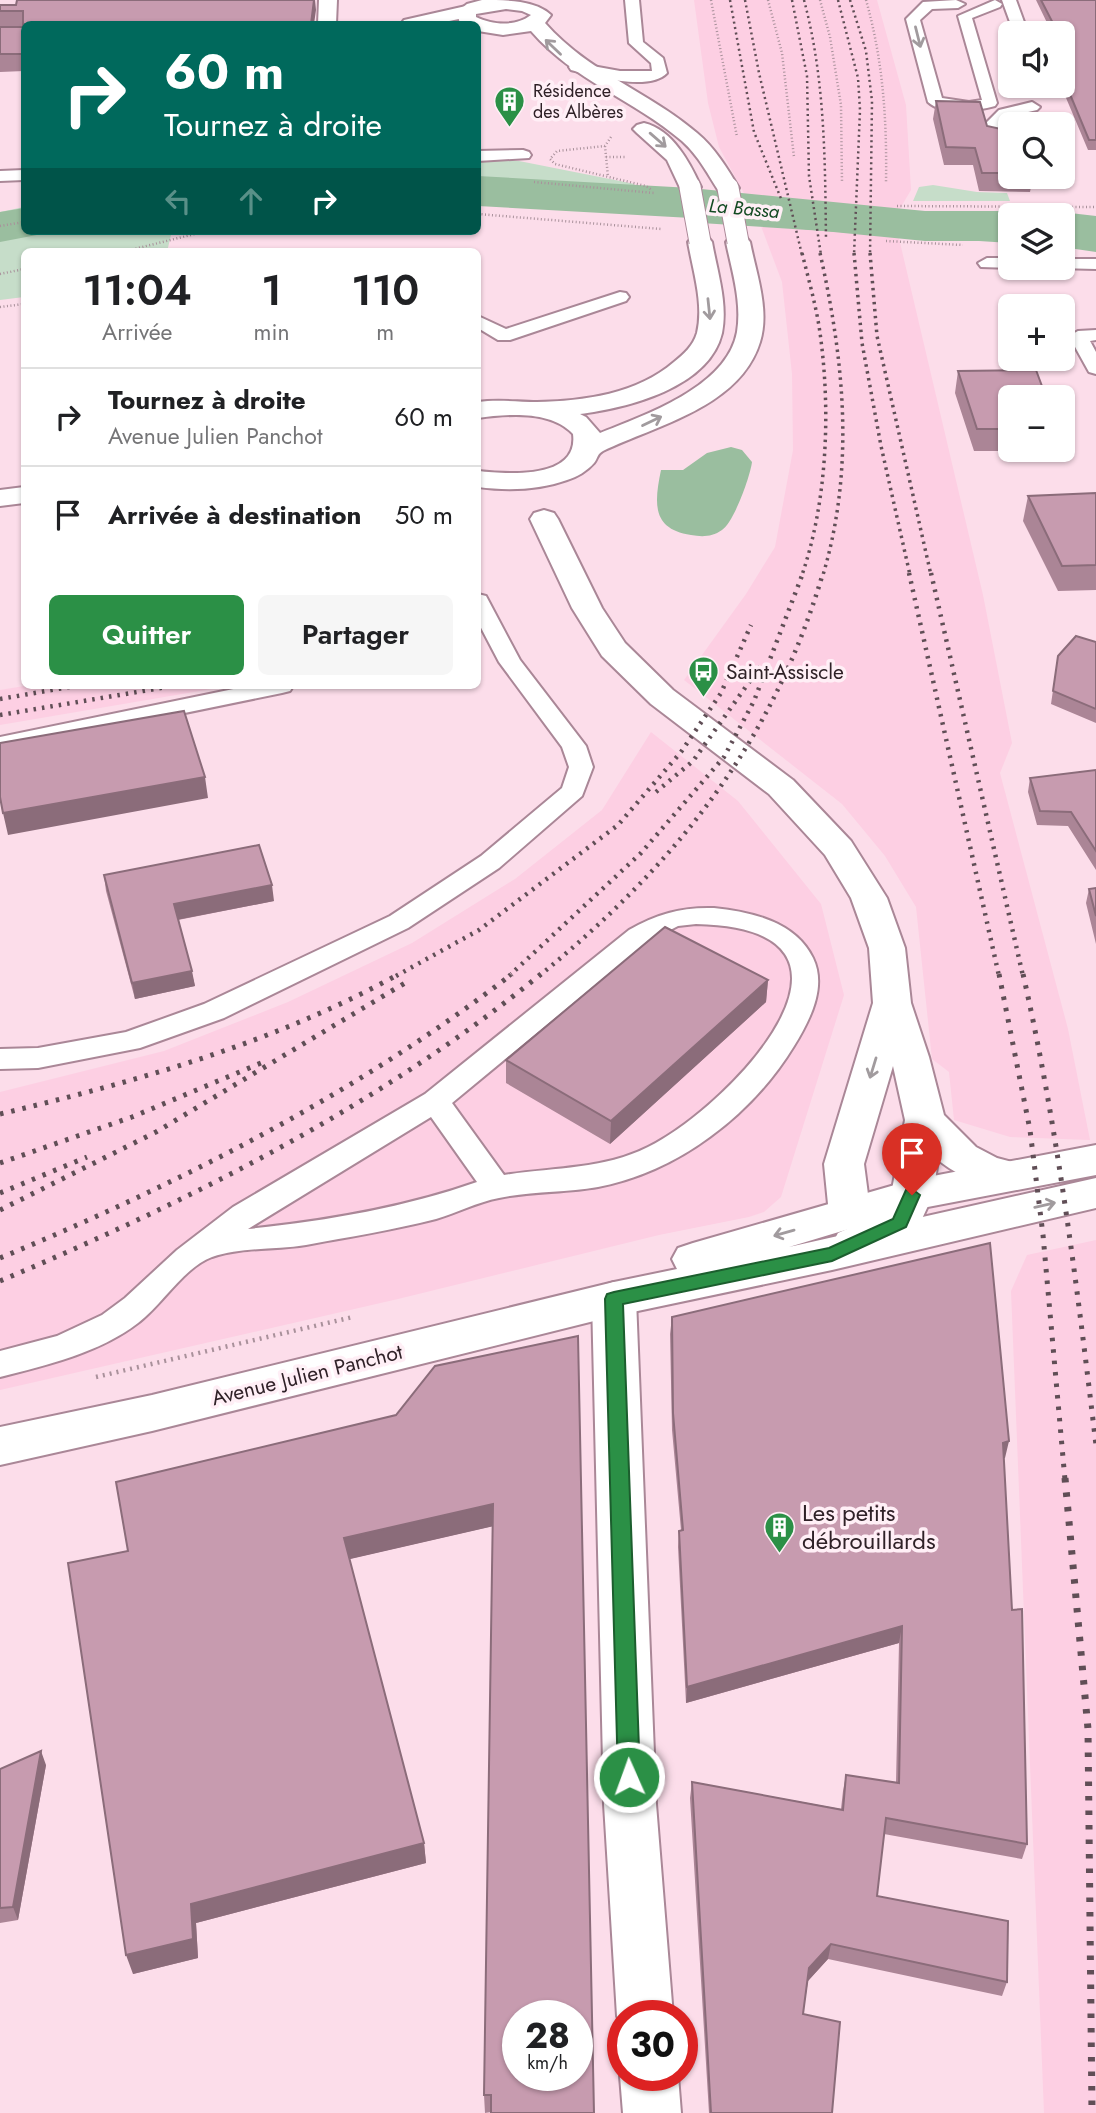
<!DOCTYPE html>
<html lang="fr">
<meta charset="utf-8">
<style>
:root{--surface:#fff;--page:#f6f6f6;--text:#202124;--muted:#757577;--line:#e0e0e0;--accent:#2b9046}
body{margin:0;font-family:Jost,sans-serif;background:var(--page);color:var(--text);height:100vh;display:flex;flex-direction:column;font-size:26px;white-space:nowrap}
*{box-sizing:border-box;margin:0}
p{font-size:23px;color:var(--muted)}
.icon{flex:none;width:38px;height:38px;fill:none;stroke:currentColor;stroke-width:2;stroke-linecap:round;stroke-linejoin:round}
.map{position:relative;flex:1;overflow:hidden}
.details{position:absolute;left:21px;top:248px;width:460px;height:441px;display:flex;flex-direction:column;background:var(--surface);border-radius:10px;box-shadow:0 2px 5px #0004}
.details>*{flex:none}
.hud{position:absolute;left:21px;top:21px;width:460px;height:214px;border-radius:10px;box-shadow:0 2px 5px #0004;background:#00695c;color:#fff;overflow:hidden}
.tools{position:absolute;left:998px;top:21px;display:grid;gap:14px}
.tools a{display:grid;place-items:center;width:77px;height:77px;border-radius:10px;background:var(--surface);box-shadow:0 2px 5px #0004;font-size:35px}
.speed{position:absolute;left:502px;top:2000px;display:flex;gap:14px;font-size:35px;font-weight:700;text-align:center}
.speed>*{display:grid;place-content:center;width:91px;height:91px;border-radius:50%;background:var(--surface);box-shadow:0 2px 5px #0004;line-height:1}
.speed small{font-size:18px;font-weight:400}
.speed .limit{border:10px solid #d22;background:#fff;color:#111}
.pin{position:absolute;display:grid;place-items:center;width:60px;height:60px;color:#fff;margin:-72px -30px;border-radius:50% 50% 50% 0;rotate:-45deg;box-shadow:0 0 7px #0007}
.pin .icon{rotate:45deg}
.me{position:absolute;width:77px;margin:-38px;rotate:358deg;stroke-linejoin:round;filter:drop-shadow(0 0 5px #0008)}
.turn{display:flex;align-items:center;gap:24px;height:147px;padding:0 28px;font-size:32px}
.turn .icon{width:91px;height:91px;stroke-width:2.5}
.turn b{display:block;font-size:49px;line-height:60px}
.lanes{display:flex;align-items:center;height:66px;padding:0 28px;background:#0003;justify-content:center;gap:35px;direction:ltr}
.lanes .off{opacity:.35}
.eta{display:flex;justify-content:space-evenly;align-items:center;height:119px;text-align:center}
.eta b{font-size:42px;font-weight:600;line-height:49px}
.primary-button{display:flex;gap:14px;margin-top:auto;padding:14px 28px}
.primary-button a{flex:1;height:80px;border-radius:10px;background:var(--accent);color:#fff;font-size:28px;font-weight:600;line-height:80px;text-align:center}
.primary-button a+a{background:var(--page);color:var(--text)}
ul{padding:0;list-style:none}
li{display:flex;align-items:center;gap:21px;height:98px;padding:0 28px;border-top:2px solid var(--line)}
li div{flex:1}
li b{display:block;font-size:26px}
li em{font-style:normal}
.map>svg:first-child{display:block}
.built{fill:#fdcfe3}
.green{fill:#c6ddc9}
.water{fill:#9abe9f}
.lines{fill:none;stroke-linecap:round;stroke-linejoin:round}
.river{fill:#9abe9f;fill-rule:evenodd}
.service-casing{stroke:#aa8797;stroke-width:4}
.minor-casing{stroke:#aa8797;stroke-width:4}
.tertiary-casing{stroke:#aa8797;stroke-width:4}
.secondary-casing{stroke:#aa8797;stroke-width:4}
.path-far1{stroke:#a9919b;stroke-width:2.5;stroke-dasharray:1 2.5;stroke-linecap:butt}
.path{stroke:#a9919b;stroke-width:4.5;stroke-dasharray:2 5;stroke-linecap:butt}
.service{fill:#fff;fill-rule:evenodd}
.minor{fill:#fff;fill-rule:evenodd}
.tertiary{fill:#fff;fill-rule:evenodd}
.secondary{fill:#fff;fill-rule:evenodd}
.rail-far4{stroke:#604e56;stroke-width:2.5;stroke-dasharray:2 3.5;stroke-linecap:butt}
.rail-far3{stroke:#604e56;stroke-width:3.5;stroke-dasharray:2.5 4.5;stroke-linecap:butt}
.rail-far2{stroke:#604e56;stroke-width:4.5;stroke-dasharray:2.5 6;stroke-linecap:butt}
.rail-far1{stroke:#604e56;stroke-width:5;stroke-dasharray:3.5 8;stroke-linecap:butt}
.rail{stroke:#604e56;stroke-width:7;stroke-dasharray:4.5 10;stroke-linecap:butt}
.tertiary-bridge-casing{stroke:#aa8797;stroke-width:23;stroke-linecap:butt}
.tertiary-bridge{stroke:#fff;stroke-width:21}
.wall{fill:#ab8596}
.shaded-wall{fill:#8b6c7a}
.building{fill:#c79baf;stroke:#8b6c7a;stroke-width:2;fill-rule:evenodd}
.oneway{stroke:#a19b9e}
.route{fill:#2b9046;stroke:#1c5e2e;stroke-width:2}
.labels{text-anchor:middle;stroke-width:7;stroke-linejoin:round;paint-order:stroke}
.far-poi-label{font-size:18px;fill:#2f2127;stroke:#ffeff6;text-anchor:start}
.far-water-label{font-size:19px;font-style:italic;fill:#134a22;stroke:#ffeff6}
.poi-label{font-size:21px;fill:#2f2127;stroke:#ffeff6;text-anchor:start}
.street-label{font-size:21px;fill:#2f2127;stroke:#ffeff6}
.near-poi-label{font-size:24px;fill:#2f2127;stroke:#ffeff6;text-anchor:start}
</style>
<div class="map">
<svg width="1096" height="2113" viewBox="0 0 1096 2113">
<rect width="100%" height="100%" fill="#fcddea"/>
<!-- built -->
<path class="built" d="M694 0H877L906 105 911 190 898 212 746 197 719 147 708 103Z
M761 226 898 234 983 595 1012 743 1000 773 1068 1029 1090 1140 1010 1137 954 1120 949 1072 932 1059 916 907 885 856 842 804 684 680 746 594 775 547 793 450 792 374 782 282Z
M24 686H229L0 725V690Z
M651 732 738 801 821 904 844 995 781 1197 764 1212 749 1217 659 1235 398 1299 0 1390V1092L164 1051 288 1002 412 943 515 879 602 810Z
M1096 1240V2113H1044L1011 1291 1027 1255Z"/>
<!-- green -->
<path class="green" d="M478 161H519L635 184 627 192 565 184 478 179Z
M933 185 977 192 1007 193 1010 201H913L919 187Z
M24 207V231H163L171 235 167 252H24V297L0 300V212Z"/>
<!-- water -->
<path class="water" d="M692 192 916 214 1010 217V243L701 223Z
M1070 213 1096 216V252L1062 247V215H1032Z
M731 447 742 450 752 462C750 477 734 522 722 530 712 537 702 537 691 535 652 529 654 504 661 470H683L707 453Z"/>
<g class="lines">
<!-- river -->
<path class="river" d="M478 176 691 188 925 211H1010L1028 215H1010V241H925L691 218 478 206Z
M24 208V231H44L42 234 0 242V212Z"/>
<defs>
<path id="service" d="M625 0H639L643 42 663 58 667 73C649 92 594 76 571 70L569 67 571 64 576 63 620 71H652L651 63 629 43Z
M956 0 965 4 958 8 932 9 920 20 942 98 969 102 982 100 958 16 995 0 1002 4 1000 7 972 18 997 103 995 106C976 111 943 116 928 102L906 19 923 2Z
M1002 0H1016L1028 33H1014Z
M1032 102 1040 107 1037 110 1015 115 1000 125 1010 135V147L992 137 984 125 999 110Z
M523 150 529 152 531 155 529 158 478 161V151Z
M24 170V180L0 181V171Z
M987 258H1010L1012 268 981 267 978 263Z
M1062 259H1096V269L1056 268H1062Z
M620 292 626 293 629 297 626 301 510 340H498L478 328V316L506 329Z
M1096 330V340L1090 341 1096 352V374L1089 372 1069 336 1078 331Z
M478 594 486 596 520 660 586 746 593 767 582 796 499 868 408 928 224 1018 140 1048 38 1068 0 1069V1049L38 1048 126 1032 204 1004 390 916 481 856 562 788 569 767 562 747 499 662 478 622Z
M248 686H293L290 691 282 693 0 751V737Z
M714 908C751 912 795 921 813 958 827 987 810 1020 794 1046 752 1115 678 1172 598 1187 565 1193 531 1191 499 1198 477 1202 457 1213 436 1219 393 1230 349 1237 306 1245 276 1250 241 1247 212 1257 183 1268 163 1304 138 1323 99 1353 47 1365 0 1377V1351L57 1336 102 1315 125 1298 177 1250 233 1207 425 1094 629 930C657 914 681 907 714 908ZM696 924C896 928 735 1103 648 1147 602 1170 554 1167 504 1175L452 1103 647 942 678 926ZM431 1117 477 1182C403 1208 325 1221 248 1229Z"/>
<path id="minor" d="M319 0H337L336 24H318Z
M466 6 475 12 473 16 435 24H401L404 20Z
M614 1282 629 1287 636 1299 656 1804 673 2016H623V2031L617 2016 604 1804 592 1299 599 1287Z
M623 2069V2076H678L681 2113H623L620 2076Z"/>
<path id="tertiary" d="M482 0C505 0 536 0 551 15L545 23C589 73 648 91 697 133 715 148 727 168 739 188L736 193H720C708 175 699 156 682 141 633 99 574 81 531 31L503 35 478 31V24H460L457 12 467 4ZM506 9 522 11 531 15C515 27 493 25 476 17V14Z
M644 123C673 130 690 163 701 187L698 192H682L667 160 637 133 633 129 637 125Z
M700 235 708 237 712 242C717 271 728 303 722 333 709 388 627 408 580 414L586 417 600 433C645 415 727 387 737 332 742 302 732 271 726 242L730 237H746L750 242C756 273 770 310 760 342 740 407 657 425 603 451 597 454 598 458 594 463 587 471 577 477 567 480 539 490 507 491 478 487V471C507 474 579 480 573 434 551 410 507 414 478 418V402C498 399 517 402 537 402 584 401 637 394 674 362 684 354 693 346 697 333 704 304 693 271 688 242L692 237Z
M24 487V503L0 506V490Z
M544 510 554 513 558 519 602 608 625 643 673 690 793 780 851 841 887 898 905 948 911 1003 929 1057 944 1115 976 1147 997 1158 1024 1165 1030 1176 1024 1187C996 1195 961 1178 938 1160L933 1195 915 1234 853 1260 838 1255 832 1244 838 1233 847 1229 835 1225 829 1214 824 1164 873 1003 869 948 851 898 825 855 769 794 651 704 602 656 572 608 530 519 534 513ZM893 1066 905 1120 891 1195 887 1205 869 1202 864 1164Z"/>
<path id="secondary" d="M1096 1145V1175L912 1210 789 1247 1096 1178V1208L832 1270 614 1316 152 1431 0 1465V1427L152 1395 614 1282 677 1269 672 1259 678 1248 693 1243 912 1180Z"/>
</defs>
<!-- service casing -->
<use href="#service" class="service-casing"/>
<!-- minor casing -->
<use href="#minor" class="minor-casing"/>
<!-- tertiary casing -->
<use href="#tertiary" class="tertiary-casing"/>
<!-- secondary casing -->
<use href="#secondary" class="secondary-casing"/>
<!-- path-far1 -->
<path class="path-far1" d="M711 0 737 137
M768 0 782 53 794 157
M820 0 830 37 841 105 842 182
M866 0C883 60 887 120 886 182
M611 137 605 146 557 151 550 159 555 164 646 186 652 190
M605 146 608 177
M606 157H626
M534 182 654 193
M897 206 1096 207
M478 214 661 229
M0 226 24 222
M886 241 963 245
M122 252 207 231
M0 274 24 269
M0 307 24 304"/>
<!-- path -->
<path class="path" d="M96 1377 353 1317"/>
<!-- service -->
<use href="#service" class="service"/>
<!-- minor -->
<use href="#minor" class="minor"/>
<!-- tertiary -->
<use href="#tertiary" class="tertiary"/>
<!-- secondary -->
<use href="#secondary" class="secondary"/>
<!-- rail-far4 -->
<path class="rail-far4" d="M730 0 754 132 782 201
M745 0 759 73 802 255
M792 0 807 76 809 176 821 255
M804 0C825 79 825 158 826 239
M838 0 858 78 860 110 854 255
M850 0 866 51 872 101 870 255"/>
<!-- rail-far3 -->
<path class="rail-far3" d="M802 253C808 277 815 302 819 326 831 405 828 499 802 575
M820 253C844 361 855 467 823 575
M854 253 862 343 881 446 910 575
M870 253 877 336 931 575"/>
<!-- rail-far2 -->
<path class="rail-far2" d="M909 573 999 976
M931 573 1023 976
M0 699 75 686
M0 715 173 686
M656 792 693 761 762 664
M396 976 479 930 618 825 681 752 721 693 751 625
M509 976 641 853 724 757 754 701 803 573
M539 976C675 865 773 743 823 573"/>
<!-- rail-far1 -->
<path class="rail-far1" d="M999 974 1030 1130 1043 1235 1065 1480
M1023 974C1058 1129 1077 1287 1096 1445
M0 1114C138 1081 274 1043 399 974
M0 1163 132 1117 261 1063
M0 1193 87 1157
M0 1210 156 1132 405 983
M0 1258C181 1183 356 1094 512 974
M0 1281C192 1200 379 1106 541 974"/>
<!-- rail -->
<path class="rail" d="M1065 1478 1088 1729 1092 2113"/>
<defs>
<path id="tertiary-bridge" d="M690 187 700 242
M728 188 738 242"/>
</defs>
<!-- tertiary-bridge casing -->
<use href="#tertiary-bridge" class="tertiary-bridge-casing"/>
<!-- tertiary-bridge -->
<use href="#tertiary-bridge" class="tertiary-bridge"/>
</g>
<!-- wall -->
<path class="wall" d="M1036 0H1096V150H1088L1061 86H1062V33H1046V31H1051Z
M0 5 316 10 24 24V71L0 72Z
M936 101 987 126 1010 131V177H1033L1030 192 979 191 973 165H944L933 119Z
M958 371 1010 397V450H1054V451H974L955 393Z
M1096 493V590L1058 591 1023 521 1028 496Z
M1096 642V723L1051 704 1058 656Z
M1096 770V870L1068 826 1037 825 1028 792 1030 778Z
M104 875 274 901 178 920 195 986 135 999 106 891Z
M1096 888V944L1086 903 1089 889Z
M768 980 766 1002 610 1144 506 1083V1060Z
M672 1317 1005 1458H1004L1012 1610 1027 1844 1022 1859 884 1834 877 1896 1007 1982 1002 1996 828 1959 808 1981 803 2014 832 2113H709L690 1798 692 1782 841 1809 843 1791 846 1775 896 1783 899 1643 686 1703 678 1547 679 1531 681 1530 672 1430 670 1334Z
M578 1336 491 2112 485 2113 484 2095 493 1526 349 1559 424 1843 426 1863 196 1923 198 1958 133 1974 128 1551 396 1415Z
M46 1765 18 1920 0 1923V1769Z"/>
<!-- shaded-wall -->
<path class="shaded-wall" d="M314 0H315L316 10 314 24H311Z
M205 777 208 798 8 835 3 813Z
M272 885 274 901 176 920 174 904Z
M192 971 195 986 135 999 132 983Z
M768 980 766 1002 610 1144 611 1121Z
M1009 1441 1005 1458 998 1460 1003 1443Z
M493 1504 494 1526 346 1560 344 1538Z
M902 1626 899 1643 686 1703 687 1687Z
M41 1751 46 1765 18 1920 13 1907Z
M424 1843 426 1863 196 1923 198 1958 133 1974 126 1955 191 1904Z
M831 1944 828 1959 807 1982 809 1968Z"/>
<!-- building -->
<path class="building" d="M17 0H314L311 24H24V54H0V27H23V11H0V5H16Z
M1041 0H1096V140H1089L1062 75V72H1067L1062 63V33H1047L1046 31H1057Z
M936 101 980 102 987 126 1010 131V173H982L975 148 946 147Z
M1036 370 1046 397H1010V429H977L958 371Z
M1096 493V565L1062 566 1028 496Z
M1076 636 1096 642V709L1053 691 1058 656Z
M184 711 205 777 3 813 0 797V743Z
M1096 770V851L1071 812 1040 811 1030 778Z
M259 845 272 885 174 904 192 971 132 983 104 875Z
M1096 888V916L1089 889Z
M665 927 768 980 611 1121 506 1060Z
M990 1243 1009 1441 1003 1443 1012 1610 1022 1609 1027 1844 886 1818 877 1896 1008 1921 1007 1982 831 1944 809 1968 803 2014 840 2022 832 2113H711L692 1782 843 1810 846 1775 899 1783 902 1626 687 1687 679 1531 683 1530 673 1413 672 1317Z
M578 1336 594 2113H491V2095H484L493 1504 344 1538 424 1843 191 1904 193 1939 126 1955 68 1563 128 1551 116 1482 396 1415 435 1366ZM518 2016H578V2076H518Z
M41 1751 13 1907 0 1908V1769Z"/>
<!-- one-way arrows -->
<defs><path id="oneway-shaft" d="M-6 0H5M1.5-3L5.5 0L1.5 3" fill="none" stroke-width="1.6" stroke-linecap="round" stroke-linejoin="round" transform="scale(1.75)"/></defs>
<g class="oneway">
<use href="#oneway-shaft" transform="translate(918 37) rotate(76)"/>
<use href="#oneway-shaft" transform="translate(553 47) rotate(-136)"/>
<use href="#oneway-shaft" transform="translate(658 140) rotate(41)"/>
<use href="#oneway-shaft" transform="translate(709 309) rotate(84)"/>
<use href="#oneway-shaft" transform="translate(652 421) rotate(-26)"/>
<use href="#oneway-shaft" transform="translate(873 1068) rotate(107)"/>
<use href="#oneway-shaft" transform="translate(1045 1205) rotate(-13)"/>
<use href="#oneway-shaft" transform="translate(784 1233) rotate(164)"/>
</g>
<!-- route -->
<path class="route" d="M912 1189 920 1195 906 1227 832 1261 623 1304 640 1777 636 1784 629 1787 621 1784 618 1777 605 1299 607 1294 614 1292 829 1248 893 1219 906 1190Z"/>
<!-- icons -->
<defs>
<symbol id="building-pin" viewBox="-11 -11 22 30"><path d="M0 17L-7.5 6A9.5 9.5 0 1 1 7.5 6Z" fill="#2b9046" stroke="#ffeff6"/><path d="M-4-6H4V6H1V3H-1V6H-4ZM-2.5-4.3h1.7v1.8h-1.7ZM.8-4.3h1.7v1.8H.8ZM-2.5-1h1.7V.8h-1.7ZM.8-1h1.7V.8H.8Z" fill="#fff"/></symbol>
<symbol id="bus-pin" viewBox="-11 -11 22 30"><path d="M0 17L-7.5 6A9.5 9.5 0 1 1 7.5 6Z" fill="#2b9046" stroke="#ffeff6"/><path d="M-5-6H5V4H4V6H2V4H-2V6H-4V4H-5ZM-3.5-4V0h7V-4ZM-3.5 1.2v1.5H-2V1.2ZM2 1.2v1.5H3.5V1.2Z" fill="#fff"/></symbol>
</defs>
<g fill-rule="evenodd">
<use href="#building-pin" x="492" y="84" width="35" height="47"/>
<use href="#bus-pin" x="686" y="654" width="35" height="47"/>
<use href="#building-pin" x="762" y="1510" width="35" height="47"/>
</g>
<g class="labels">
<!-- far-poi labels -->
<g class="far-poi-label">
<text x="533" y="97">Résidence<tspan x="533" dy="21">des Albères</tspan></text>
</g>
<!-- far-water labels -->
<g class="far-water-label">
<text transform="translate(744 208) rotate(5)" y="7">La Bassa</text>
</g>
<!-- poi labels -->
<g class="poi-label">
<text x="726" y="679">Saint-Assiscle</text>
</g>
<!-- street labels -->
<g class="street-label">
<text transform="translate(307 1375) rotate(-14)" y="7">Avenue Julien Panchot</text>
</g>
<!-- near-poi labels -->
<g class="near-poi-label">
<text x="802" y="1521">Les petits<tspan x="802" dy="28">débrouillards</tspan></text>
</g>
</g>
</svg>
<div class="tools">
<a><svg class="icon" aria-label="sound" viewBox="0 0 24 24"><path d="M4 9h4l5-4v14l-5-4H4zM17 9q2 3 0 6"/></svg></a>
<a><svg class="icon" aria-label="search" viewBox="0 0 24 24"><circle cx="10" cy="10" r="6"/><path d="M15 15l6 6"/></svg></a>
<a><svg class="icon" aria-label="layers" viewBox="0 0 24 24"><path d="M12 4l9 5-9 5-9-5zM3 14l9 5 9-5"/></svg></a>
<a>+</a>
<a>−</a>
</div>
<div class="speed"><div>28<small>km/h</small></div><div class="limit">30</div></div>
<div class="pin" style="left:912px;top:1195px;background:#d93025"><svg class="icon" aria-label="arrive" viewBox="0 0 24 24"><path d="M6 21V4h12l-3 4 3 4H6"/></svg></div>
<svg class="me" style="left:629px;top:1777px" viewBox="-20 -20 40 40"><circle r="17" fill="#2b9046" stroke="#fff" stroke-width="3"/><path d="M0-11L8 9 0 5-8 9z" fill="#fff"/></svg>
<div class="hud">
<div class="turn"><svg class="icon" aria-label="right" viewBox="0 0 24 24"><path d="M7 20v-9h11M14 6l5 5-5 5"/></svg><div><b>60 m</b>Tournez à droite</div></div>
<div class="lanes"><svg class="icon off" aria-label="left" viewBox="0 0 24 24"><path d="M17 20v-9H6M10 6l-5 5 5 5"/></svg><svg class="icon off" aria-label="ahead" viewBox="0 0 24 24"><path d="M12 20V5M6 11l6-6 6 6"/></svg><svg class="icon" aria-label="right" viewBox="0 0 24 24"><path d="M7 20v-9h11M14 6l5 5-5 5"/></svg></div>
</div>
<section class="details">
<div class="eta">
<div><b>11:04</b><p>Arrivée</p></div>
<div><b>1</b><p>min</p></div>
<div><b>110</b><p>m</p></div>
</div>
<ul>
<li><svg class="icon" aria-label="right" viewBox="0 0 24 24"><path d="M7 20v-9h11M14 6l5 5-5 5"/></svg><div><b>Tournez à droite</b><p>Avenue Julien Panchot</p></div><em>60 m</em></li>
<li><svg class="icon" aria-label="arrive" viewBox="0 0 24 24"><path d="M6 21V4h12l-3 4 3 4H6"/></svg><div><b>Arrivée à destination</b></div><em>50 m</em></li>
</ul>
<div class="primary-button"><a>Quitter</a><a>Partager</a></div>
</section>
</div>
